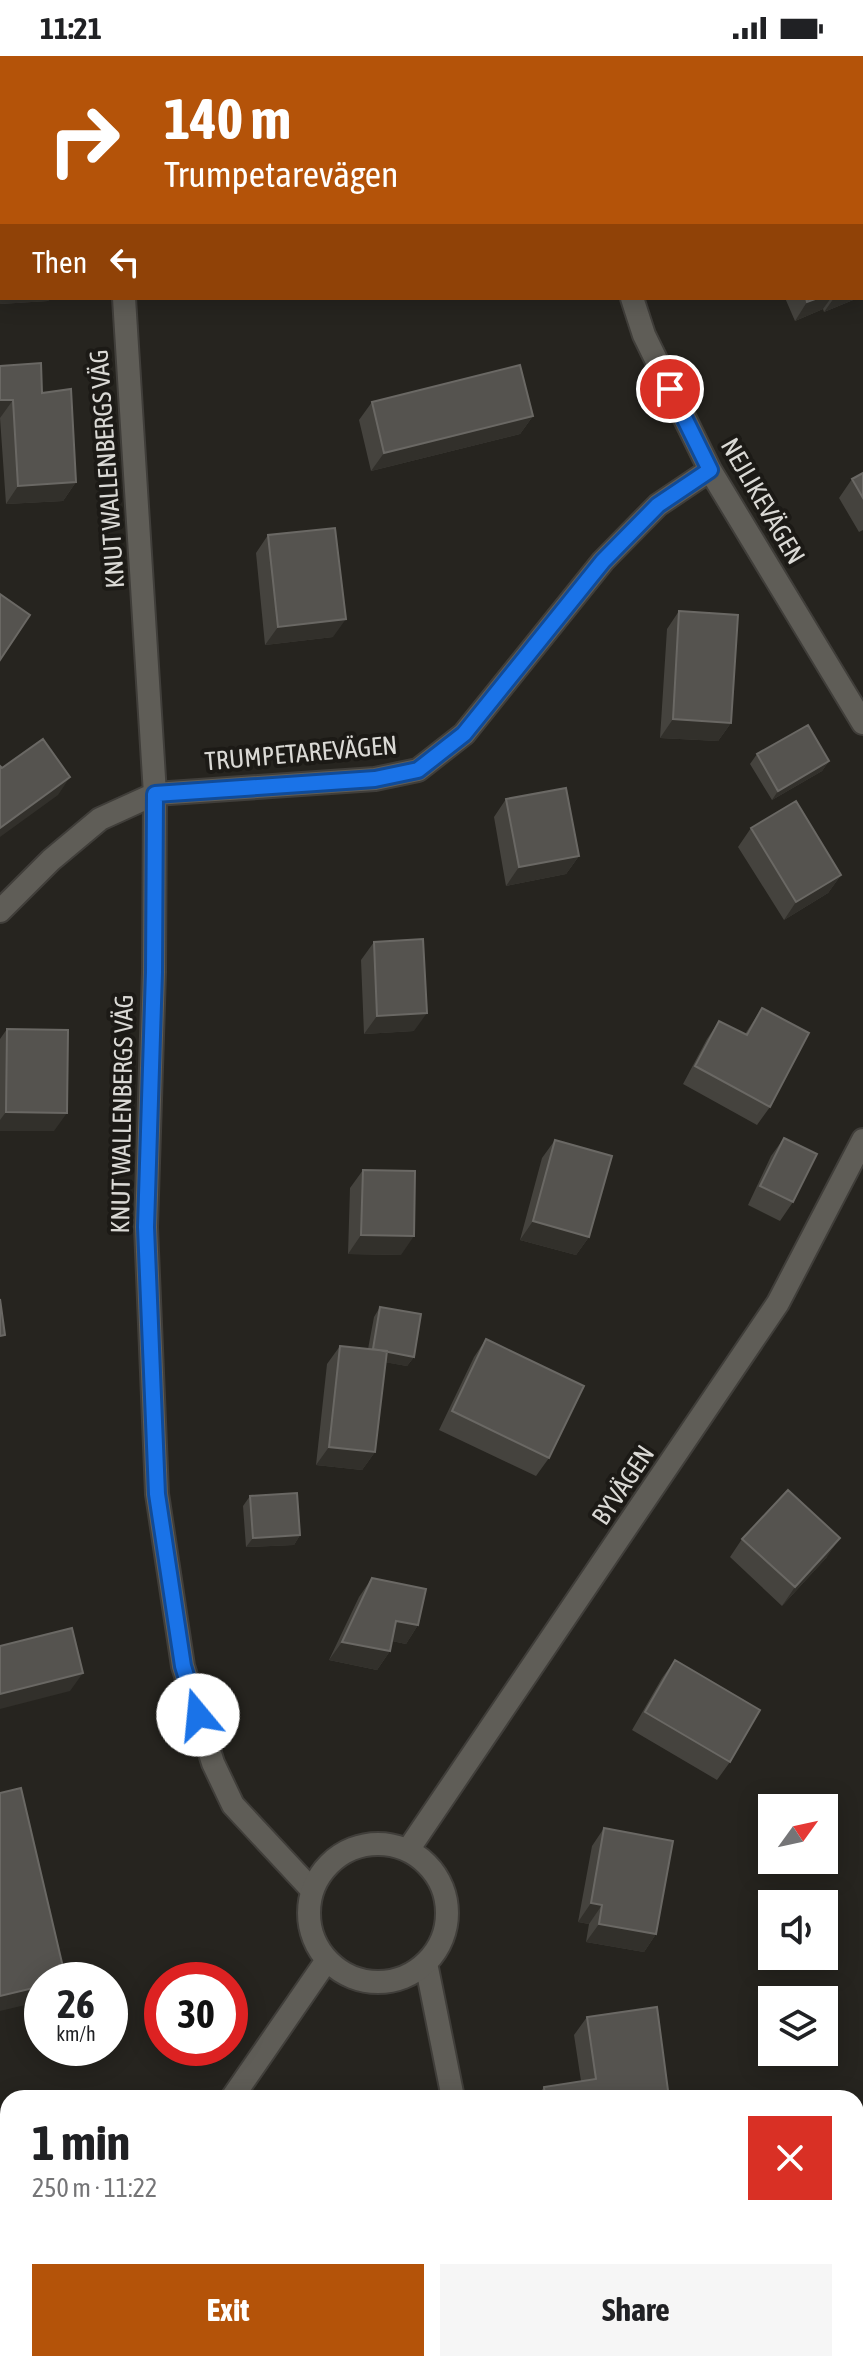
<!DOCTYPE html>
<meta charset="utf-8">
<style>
:root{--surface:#fff;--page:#f6f6f6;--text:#202124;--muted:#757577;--accent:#b45309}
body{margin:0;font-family:"Asap Condensed",sans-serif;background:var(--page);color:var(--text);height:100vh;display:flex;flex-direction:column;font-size:30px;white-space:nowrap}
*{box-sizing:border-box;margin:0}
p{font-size:26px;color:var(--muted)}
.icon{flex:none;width:44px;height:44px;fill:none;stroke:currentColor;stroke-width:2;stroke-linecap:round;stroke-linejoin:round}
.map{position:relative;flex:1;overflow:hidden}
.drawer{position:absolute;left:0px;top:2034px;width:864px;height:282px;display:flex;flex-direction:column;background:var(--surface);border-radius:24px 24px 0 0;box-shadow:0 4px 20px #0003}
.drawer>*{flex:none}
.guide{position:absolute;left:0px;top:0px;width:864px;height:244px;box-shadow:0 4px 20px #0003;background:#b45309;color:#fff;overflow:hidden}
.needle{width:52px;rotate:57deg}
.buttons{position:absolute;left:758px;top:1738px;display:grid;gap:16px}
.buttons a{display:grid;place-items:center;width:80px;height:80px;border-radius:0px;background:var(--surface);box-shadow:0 4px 20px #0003;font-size:40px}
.speed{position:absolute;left:24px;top:1906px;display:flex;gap:16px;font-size:40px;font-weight:700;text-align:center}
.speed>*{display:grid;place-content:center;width:104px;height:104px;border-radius:50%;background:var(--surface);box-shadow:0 4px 20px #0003;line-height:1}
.speed small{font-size:20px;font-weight:400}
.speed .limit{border:12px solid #d22;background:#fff;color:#111}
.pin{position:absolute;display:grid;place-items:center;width:68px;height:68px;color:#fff;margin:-34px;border:4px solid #fff;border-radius:50%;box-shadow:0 2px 8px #0007}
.me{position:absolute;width:88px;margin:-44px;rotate:343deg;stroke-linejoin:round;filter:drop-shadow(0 0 6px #0008)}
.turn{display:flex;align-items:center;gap:28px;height:168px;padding:0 32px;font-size:36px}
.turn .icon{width:104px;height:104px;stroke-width:2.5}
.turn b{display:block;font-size:56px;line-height:68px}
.then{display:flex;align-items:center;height:76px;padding:0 32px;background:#0003;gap:16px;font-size:30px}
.round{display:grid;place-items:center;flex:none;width:84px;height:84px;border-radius:0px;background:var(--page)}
.headline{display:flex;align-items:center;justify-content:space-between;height:136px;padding:0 32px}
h1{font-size:48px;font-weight:700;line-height:60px}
.action{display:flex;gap:16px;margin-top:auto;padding:16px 32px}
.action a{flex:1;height:92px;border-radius:0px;background:var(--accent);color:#fff;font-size:32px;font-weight:700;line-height:92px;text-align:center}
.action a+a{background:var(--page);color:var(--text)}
.status{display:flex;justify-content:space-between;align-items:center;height:56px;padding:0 40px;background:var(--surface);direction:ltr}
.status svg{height:22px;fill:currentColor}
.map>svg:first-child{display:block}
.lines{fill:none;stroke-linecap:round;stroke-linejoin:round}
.minor-casing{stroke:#403e3a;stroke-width:26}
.tertiary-casing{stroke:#403e3a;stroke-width:26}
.minor{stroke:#5f5d57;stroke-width:22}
.tertiary{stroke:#5f5d57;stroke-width:22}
.wall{fill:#45433e}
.shaded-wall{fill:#32302b}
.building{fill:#55534f;stroke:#6a6864;stroke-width:2}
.route-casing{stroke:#114b97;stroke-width:20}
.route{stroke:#1a73e8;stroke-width:14}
.labels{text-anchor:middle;stroke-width:8;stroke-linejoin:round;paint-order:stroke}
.street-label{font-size:26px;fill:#dad9d5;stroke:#1c1a16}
</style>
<div class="status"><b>11:21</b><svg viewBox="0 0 49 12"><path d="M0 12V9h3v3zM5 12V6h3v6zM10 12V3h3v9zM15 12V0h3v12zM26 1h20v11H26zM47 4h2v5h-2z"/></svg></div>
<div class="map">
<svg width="863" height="2315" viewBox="0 0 863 2315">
<rect width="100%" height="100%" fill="#26241f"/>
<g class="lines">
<defs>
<path id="minor" d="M108 0 109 2
M563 0V2
M124 242 155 738 154 916 146 1171 157 1438 183 1610 213 1707 233 1749 312 1834
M632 242 644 279 710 414 863 667
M0 855 51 804 100 763 155 738 375 723 418 714 464 678 603 505 658 449 710 414
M426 1907 453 2042
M509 2308 511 2315"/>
<path id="tertiary" d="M309 1857a69 69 0 1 1 138 0a69 69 0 1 1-138 0Z
M408 1794 778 1247 863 1084
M232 2042 327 1904
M8 2315 15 2308"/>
</defs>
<!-- minor casing -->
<use href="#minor" class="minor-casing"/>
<!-- tertiary casing -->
<use href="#tertiary" class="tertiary-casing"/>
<!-- minor -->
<use href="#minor" class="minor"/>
<!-- tertiary -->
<use href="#tertiary" class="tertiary"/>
</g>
<!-- wall -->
<path class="wall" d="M319 0H359L358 2H319Z
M0 138H2V242H50L48 245 0 248Z
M785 242H858L824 256 823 253 795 265Z
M0 310 42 337 76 426 63 445 6 448 0 362Z
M372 346 533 360 520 378 371 415 359 364Z
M863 417V474L859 476 839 442 852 423Z
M268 479 333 581 265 589 256 497Z
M679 555 731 667 718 685 660 682 667 573Z
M757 698 829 705 822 715 772 744 750 708Z
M506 743 579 800 566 818 506 830 494 761Z
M751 772 841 819 828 837 784 864 738 791Z
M374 886 414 975 364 978 361 904Z
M762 952 770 1051 757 1069 683 1028 707 983 719 965 745 978Z
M7 973 54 1075H0V983Z
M784 1082 793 1146 780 1165 748 1149 771 1100Z
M555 1084 589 1181 576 1199 520 1184 542 1102Z
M363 1114 401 1199 348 1198 350 1132Z
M380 1251 414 1301 407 1310 385 1306 375 1396 362 1414 316 1409 327 1308 340 1290 368 1293 374 1261Z
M486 1283 549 1402 536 1420 439 1374 474 1301Z
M250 1440 300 1479 294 1489 246 1491 243 1450Z
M742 1483 827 1501 782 1550 730 1501Z
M372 1522 418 1569 406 1588 392 1585 390 1595 377 1614 329 1604 359 1541Z
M675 1604 730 1706 717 1724 632 1674 662 1622Z
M604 1772 656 1878 644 1896 586 1886 589 1868 578 1866 592 1790Z
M587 1961 669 2042H536L544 2031 581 2025 574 1979Z
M8 2085V2182L0 2192V2095Z
M161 2308H215V2315H161Z
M333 2308H397L366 2315H334Z"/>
<!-- shaded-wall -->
<path class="shaded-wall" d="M331 0H359L358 2H330Z
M2 48V65L0 66V50Z
M2 232V242H50L48 245 0 248V235Z
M818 242H831L823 253 795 265 807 246Z
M834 242H858L824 256Z
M0 344H13L0 362Z
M533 360 520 378 371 415 384 397Z
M76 426 63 445 6 448 18 430Z
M346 563 333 581 265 589 278 571Z
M673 663 731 667 718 685 660 682Z
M829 705 822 715 772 744 778 735Z
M70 721 58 739 0 781V772Z
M579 800 566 818 506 830 519 811Z
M841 819 828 837 784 864 796 846Z
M427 957 414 975 364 978 377 960Z
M6 1056 67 1057 54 1075H0V1064Z
M533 1165 589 1181 576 1199 520 1184Z
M361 1179 414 1180 401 1199 348 1198Z
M373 1293 414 1301 407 1310 366 1303Z
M329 1391 375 1396 362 1414 316 1409Z
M300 1479 294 1489 246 1491 253 1482Z
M840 1482 827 1501 782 1550 795 1531Z
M396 1565 418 1569 406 1588 383 1583Z
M342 1586 390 1595 377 1614 329 1604Z
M83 1617 70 1635 0 1653V1638Z
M591 1847 602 1849 589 1868 578 1866Z
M599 1868 656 1878 644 1896 586 1886Z
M42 1930V1945L0 1955V1940Z
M345 2308H397L366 2315H341Z"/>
<!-- building -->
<path class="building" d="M0 0H48V2H2L1 48Z
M751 0H863V14L862 17V2H750Z
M0 138H2V207L0 173Z
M862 170 863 173 862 227Z
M806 242H818L807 246Z
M41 307 42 337 71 333 76 426 18 430 13 344H0V310Z
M520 309 533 360 384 397 372 346Z
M863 417V442L852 423Z
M335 472 346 563 278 571 268 479Z
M0 538 30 559 0 604Z
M679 555 738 559 731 667 673 663Z
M808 669 829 705 778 735 757 698Z
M43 683 70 721 0 772V710L2 712Z
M566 732 579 800 519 811 506 743Z
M796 745 841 819 796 846 751 772Z
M423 883 427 957 377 960 374 886Z
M762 952 809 977 770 1051 695 1010 719 965 747 979Z
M7 973 68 974 67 1057 6 1056Z
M784 1082 817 1098 793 1146 760 1130Z
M555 1084 612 1100 589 1181 533 1165Z
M363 1114 415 1115 414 1180 361 1179Z
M0 1243 5 1279 0 1280Z
M380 1251 421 1258 414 1301 373 1293Z
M486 1283 584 1330 549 1402 452 1355Z
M340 1290 387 1295 375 1396 329 1391Z
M788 1434 840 1482 795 1531 742 1483Z
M297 1437 300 1479 253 1482 250 1440Z
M372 1522 426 1533 418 1569 396 1565 390 1595 342 1586Z
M72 1572 83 1617 0 1638V1590Z
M675 1604 760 1654 730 1706 645 1656Z
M21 1732 66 1924H42V1930L0 1940V1737Z
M604 1772 673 1785 656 1878 599 1868 602 1849 591 1847Z
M657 1951 669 2042H545L544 2031 596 2023 587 1961Z
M8 2085V2171L0 2164V2095Z
M168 2308H215V2315H168Z
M797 2308H820L821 2315H763Z"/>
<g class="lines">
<defs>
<path id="route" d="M198 1659 183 1610 157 1438 146 1171 154 916 155 738 375 723 418 714 464 678 603 505 658 449 710 414 670 333"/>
</defs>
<!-- route casing -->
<use href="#route" class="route-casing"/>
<!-- route -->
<use href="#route" class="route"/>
</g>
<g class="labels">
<!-- street labels -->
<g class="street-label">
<text transform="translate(107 413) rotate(-94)" y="9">KNUT WALLENBERGS VÄG</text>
<text transform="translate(763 445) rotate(60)" y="9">NEJLIKEVÄGEN</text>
<text transform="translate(301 697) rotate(-5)" y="9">TRUMPETAREVÄGEN</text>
<text transform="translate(122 1058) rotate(-89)" y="9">KNUT WALLENBERGS VÄG</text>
<text transform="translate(623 1429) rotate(-56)" y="9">BYVÄGEN</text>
</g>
</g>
</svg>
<div class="buttons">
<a><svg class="needle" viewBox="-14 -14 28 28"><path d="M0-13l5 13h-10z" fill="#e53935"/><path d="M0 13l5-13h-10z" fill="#757577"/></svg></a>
<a><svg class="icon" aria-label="sound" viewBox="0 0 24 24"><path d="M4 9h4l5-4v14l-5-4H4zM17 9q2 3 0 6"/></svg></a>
<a><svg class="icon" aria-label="layers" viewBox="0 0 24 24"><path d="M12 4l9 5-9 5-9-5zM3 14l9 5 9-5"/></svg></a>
</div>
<div class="speed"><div>26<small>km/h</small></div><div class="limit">30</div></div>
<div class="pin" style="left:670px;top:333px;background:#d93025"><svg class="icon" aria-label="arrive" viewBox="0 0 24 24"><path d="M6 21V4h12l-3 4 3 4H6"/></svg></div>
<svg class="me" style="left:198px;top:1659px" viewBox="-20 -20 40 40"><circle r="19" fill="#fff"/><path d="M0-13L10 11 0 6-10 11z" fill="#1a73e8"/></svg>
<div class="guide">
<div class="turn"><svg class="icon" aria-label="right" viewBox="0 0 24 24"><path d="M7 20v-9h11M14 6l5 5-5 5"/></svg><div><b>140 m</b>Trumpetarevägen</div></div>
<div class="then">Then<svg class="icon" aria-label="left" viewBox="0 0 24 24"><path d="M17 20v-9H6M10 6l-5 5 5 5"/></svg></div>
</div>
<section class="drawer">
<div class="headline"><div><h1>1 min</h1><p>250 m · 11:22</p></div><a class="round" style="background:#d93025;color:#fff"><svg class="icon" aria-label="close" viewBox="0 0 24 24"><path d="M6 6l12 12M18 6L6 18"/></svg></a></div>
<div class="action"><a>Exit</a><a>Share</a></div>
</section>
</div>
